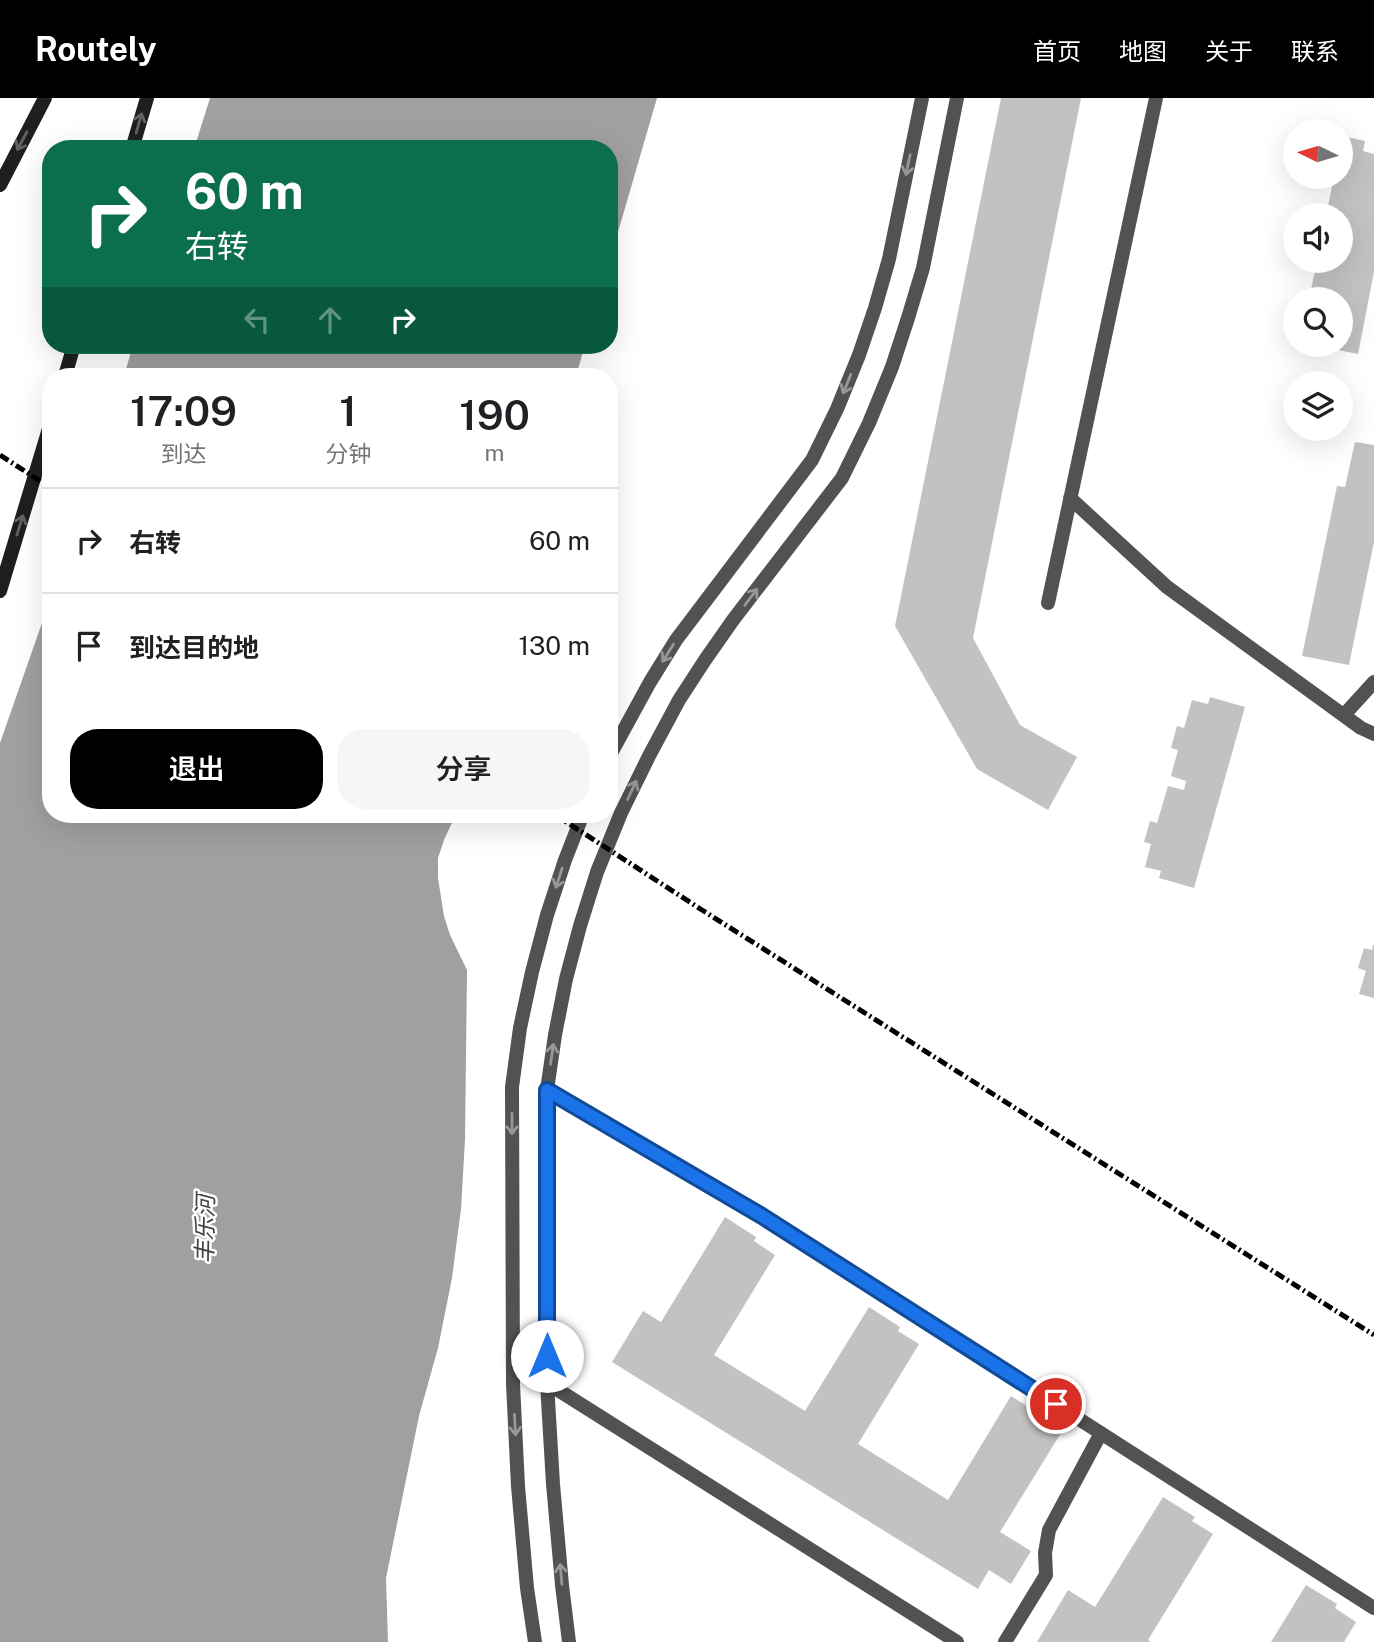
<!DOCTYPE html>
<html lang="zh">
<meta charset="utf-8">
<style>
:root{--surface:#fff;--page:#f6f6f6;--text:#202124;--muted:#757577;--line:#e0e0e0;--accent:#000}
body{margin:0;font-family:"Public Sans","Noto Sans SC",sans-serif;background:var(--page);color:var(--text);height:100vh;display:flex;flex-direction:column;font-size:26px;white-space:nowrap}
*{box-sizing:border-box;margin:0}
p{font-size:23px;color:var(--muted)}
.icon{flex:none;width:38px;height:38px;fill:none;stroke:currentColor;stroke-width:2;stroke-linecap:round;stroke-linejoin:round}
.map{position:relative;flex:1;overflow:hidden}
.panel{position:absolute;left:42px;top:270px;width:576px;height:455px;display:flex;flex-direction:column;background:var(--surface);border-radius:28px;box-shadow:0 7px 28px #0002}
.panel>*{flex:none}
.hud{position:absolute;left:42px;top:42px;width:576px;height:214px;border-radius:28px;box-shadow:0 7px 28px #0002;background:#0b6e4f;color:#fff;overflow:hidden}
.needle{width:46px;rotate:275deg}
.tools{position:absolute;left:1283px;top:21px;display:grid;gap:14px}
.tools a{display:grid;place-items:center;width:70px;height:70px;border-radius:50%;background:var(--surface);box-shadow:0 7px 28px #0002;font-size:35px}
.pin{position:absolute;display:grid;place-items:center;width:60px;height:60px;color:#fff;margin:-30px;border:4px solid #fff;border-radius:50%;box-shadow:0 2px 7px #0007}
.me{position:absolute;width:77px;margin:-38px;rotate:0deg;stroke-linejoin:round;filter:drop-shadow(0 0 5px #0008)}
.turn{display:flex;align-items:center;gap:24px;height:147px;padding:0 28px;font-size:32px}
.turn .icon{width:91px;height:91px;stroke-width:2.5}
.turn b{display:block;font-size:49px;line-height:60px}
.lanes{display:flex;align-items:center;height:66px;padding:0 28px;background:#0003;justify-content:center;gap:35px;direction:ltr}
.lanes .off{opacity:.35}
.eta{display:flex;justify-content:space-evenly;align-items:center;height:119px;text-align:center}
.eta b{font-size:42px;font-weight:600;line-height:49px}
.action{display:flex;gap:14px;margin-top:auto;padding:14px 28px}
.action a{flex:1;height:80px;border-radius:28px;background:var(--accent);color:#fff;font-size:28px;font-weight:600;line-height:80px;text-align:center}
.action a+a{background:var(--page);color:var(--text)}
ul{padding:0;list-style:none}
li{display:flex;align-items:center;gap:21px;height:105px;padding:0 28px;border-top:2px solid var(--line)}
li div{flex:1}
li b{display:block;font-size:26px}
li em{font-style:normal}
header{display:flex;align-items:center;gap:42px;box-sizing:border-box;height:98px;padding:0 35px;background:var(--accent);color:#fff}
header strong{font-size:33px}
nav{display:flex;gap:38px;margin-inline-start:auto;font-size:24px}
.map>svg:first-child{display:block}
.water{fill:#a0a0a0}
.building{fill:#c2c2c2}
.lines{fill:none;stroke-linecap:round;stroke-linejoin:round}
.service{stroke:#525252;stroke-width:14}
.minor{stroke:#525252;stroke-width:14}
.tertiary{stroke:#525252;stroke-width:14}
.secondary{stroke:#1f1f1f;stroke-width:14}
.rail{stroke:#000;stroke-width:5;stroke-dasharray:10 3.5 2 3.5;stroke-linecap:butt}
.oneway{stroke:#626262}
.oneway2{stroke:#979797}
.route-casing{stroke:#114b97;stroke-width:18}
.route{stroke:#1a73e8;stroke-width:12}
.labels{text-anchor:middle;stroke-width:5;stroke-linejoin:round;paint-order:stroke}
.water-label{font-size:23px;font-style:italic;fill:#414141;stroke:#fff}
</style>
<header>
<strong>Routely</strong>
<nav><a>首页</a><a>地图</a><a>关于</a><a>联系</a></nav>
</header>
<div class="map">
<svg width="1374" height="1544" viewBox="0 0 1374 1544">
<rect width="100%" height="100%" fill="#fff"/>
<!-- water -->
<path class="water" d="M210 0H657L609 165V51H194Z
M133 247H585L576 278H124Z
M51 499V716H456L444 742 438 760V780L444 818 450 837 467 872 465 1041 461 1111 452 1180 438 1250 419 1318 386 1480 388 1544H0V645Z"/>
<!-- building -->
<path class="building" d="M1001 0H1081L973 540 1020 627 1077 659 1048 712 977 671 895 528Z
M1342 38 1365 43 1363 53 1374 56V174L1358 256 1323 249 1322 257 1299 252 1300 247H1340V201H1309L1317 163H1340V117H1326L1334 79H1340V47Z
M1355 344 1374 347V444L1349 567 1302 558 1337 388 1345 389Z
M1210 599 1245 609 1194 790 1159 780 1161 773 1145 769 1151 746 1144 744 1150 723 1157 725 1168 688 1184 692 1186 683 1171 678 1178 652 1171 650 1177 628 1184 630 1192 602 1208 606Z
M1373 847H1374V900L1359 896 1366 873 1358 870 1364 850 1372 852Z
M725 1119 756 1139 754 1143 775 1157 714 1257 805 1313 869 1209 900 1229 898 1233 919 1246 858 1346 948 1402 1011 1298 1043 1318 1040 1322 1061 1335 1000 1434 1031 1453 1011 1486 989 1472 978 1491 612 1264 643 1213 661 1224Z
M1163 1399 1195 1419 1192 1423 1213 1436 1148 1542 1151 1544H1037L1068 1492 1095 1509Z
M1306 1487 1337 1506 1335 1510 1356 1524 1344 1544H1271Z"/>
<g class="lines">
<!-- service -->
<path class="service" d="M1070 400 1167 489 1361 630 1374 636
M1048 505 1156 0
M1344 617 1374 584
M547 992 762 1118 1374 1510
M1005 1544 1046 1477 1045 1455 1049 1432 1101 1335"/>
<!-- minor -->
<path class="minor" d="M547 1285 957 1544"/>
<!-- tertiary -->
<path class="tertiary" d="M609 659 650 584 676 542 812 362 837 311 859 257 875 210 889 161 922 0
M535 1544 527 1490 518 1388 513 1286 512 989 520 930 532 874 547 817 565 762 583 716
M569 1544 562 1487 553 1386 547 1285V992L555 937 566 881 580 828 597 774 621 715 649 658 679 602 705 562 733 522 842 380 869 325 892 269 908 220 923 170 957 0"/>
<!-- secondary -->
<path class="secondary" d="M132 51 147 0
M0 87 45 0
M65 278 74 247
M0 493 51 324"/>
<!-- rail -->
<path class="rail" d="M0 357 51 390
M554 716 702 812 1374 1237"/>
</g>
<!-- one-way arrows -->
<defs><path id="oneway-shaft" d="M-6 0H5M1.5-3L5.5 0L1.5 3" fill="none" stroke-width="1.6" stroke-linecap="round" stroke-linejoin="round" transform="scale(1.75)"/></defs>
<g class="oneway">
<use href="#oneway-shaft" transform="translate(139 25) rotate(-74)"/>
<use href="#oneway-shaft" transform="translate(22 43) rotate(118)"/>
<use href="#oneway-shaft" transform="translate(20 427) rotate(-73)"/>
</g>
<g class="oneway2">
<use href="#oneway-shaft" transform="translate(908 67) rotate(102)"/>
<use href="#oneway-shaft" transform="translate(847 286) rotate(112)"/>
<use href="#oneway-shaft" transform="translate(751 499) rotate(-53)"/>
<use href="#oneway-shaft" transform="translate(668 555) rotate(122)"/>
<use href="#oneway-shaft" transform="translate(632 692) rotate(-65)"/>
<use href="#oneway-shaft" transform="translate(559 780) rotate(108)"/>
<use href="#oneway-shaft" transform="translate(552 956) rotate(-82)"/>
<use href="#oneway-shaft" transform="translate(512 1026) rotate(90)"/>
<use href="#oneway-shaft" transform="translate(515 1327) rotate(87)"/>
<use href="#oneway-shaft" transform="translate(561 1476) rotate(-95)"/>
</g>
<g class="lines">
<defs>
<path id="route" d="M547 1258V992L762 1118 1056 1306"/>
</defs>
<!-- route casing -->
<use href="#route" class="route-casing"/>
<!-- route -->
<use href="#route" class="route"/>
</g>
<g class="labels">
<!-- water labels -->
<g class="water-label">
<text transform="translate(205 1131) rotate(-89)" y="8">丰乐河</text>
</g>
</g>
</svg>
<div class="tools">
<a><svg class="needle" viewBox="-14 -14 28 28"><path d="M0-13l5 13h-10z" fill="#e53935"/><path d="M0 13l5-13h-10z" fill="#757577"/></svg></a>
<a><svg class="icon" aria-label="sound" viewBox="0 0 24 24"><path d="M4 9h4l5-4v14l-5-4H4zM17 9q2 3 0 6"/></svg></a>
<a><svg class="icon" aria-label="search" viewBox="0 0 24 24"><circle cx="10" cy="10" r="6"/><path d="M15 15l6 6"/></svg></a>
<a><svg class="icon" aria-label="layers" viewBox="0 0 24 24"><path d="M12 4l9 5-9 5-9-5zM3 14l9 5 9-5"/></svg></a>
</div>
<div class="pin" style="left:1056px;top:1306px;background:#d93025"><svg class="icon" aria-label="arrive" viewBox="0 0 24 24"><path d="M6 21V4h12l-3 4 3 4H6"/></svg></div>
<svg class="me" style="left:547px;top:1258px" viewBox="-20 -20 40 40"><circle r="19" fill="#fff"/><path d="M0-13L10 11 0 6-10 11z" fill="#1a73e8"/></svg>
<div class="hud">
<div class="turn"><svg class="icon" aria-label="right" viewBox="0 0 24 24"><path d="M7 20v-9h11M14 6l5 5-5 5"/></svg><div><b>60 m</b>右转</div></div>
<div class="lanes"><svg class="icon off" aria-label="left" viewBox="0 0 24 24"><path d="M17 20v-9H6M10 6l-5 5 5 5"/></svg><svg class="icon off" aria-label="ahead" viewBox="0 0 24 24"><path d="M12 20V5M6 11l6-6 6 6"/></svg><svg class="icon" aria-label="right" viewBox="0 0 24 24"><path d="M7 20v-9h11M14 6l5 5-5 5"/></svg></div>
</div>
<section class="panel">
<div class="eta">
<div><b>17:09</b><p>到达</p></div>
<div><b>1</b><p>分钟</p></div>
<div><b>190</b><p>m</p></div>
</div>
<ul>
<li><svg class="icon" aria-label="right" viewBox="0 0 24 24"><path d="M7 20v-9h11M14 6l5 5-5 5"/></svg><div><b>右转</b></div><em>60 m</em></li>
<li><svg class="icon" aria-label="arrive" viewBox="0 0 24 24"><path d="M6 21V4h12l-3 4 3 4H6"/></svg><div><b>到达目的地</b></div><em>130 m</em></li>
</ul>
<div class="action"><a>退出</a><a>分享</a></div>
</section>
</div>
